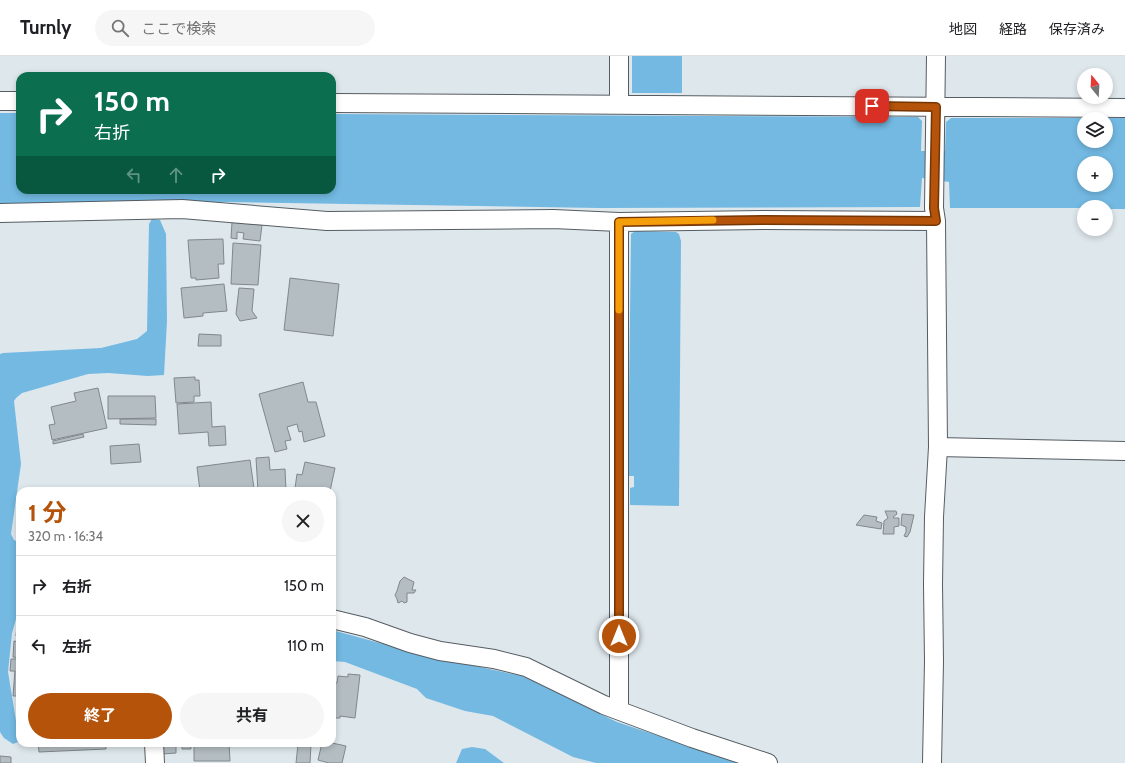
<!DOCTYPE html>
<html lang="ja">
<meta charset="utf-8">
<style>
:root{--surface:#fff;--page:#f6f6f6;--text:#202124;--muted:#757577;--line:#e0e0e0;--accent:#b45309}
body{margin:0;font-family:Cabin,"Noto Sans JP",sans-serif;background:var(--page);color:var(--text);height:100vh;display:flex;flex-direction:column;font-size:15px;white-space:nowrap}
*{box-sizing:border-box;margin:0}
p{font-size:13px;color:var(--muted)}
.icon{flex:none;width:22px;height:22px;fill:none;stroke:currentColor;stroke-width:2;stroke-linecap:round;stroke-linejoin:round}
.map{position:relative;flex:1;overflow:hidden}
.drawer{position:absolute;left:16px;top:431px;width:320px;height:260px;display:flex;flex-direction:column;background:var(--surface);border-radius:12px;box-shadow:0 2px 6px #0003}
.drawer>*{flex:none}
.hud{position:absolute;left:16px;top:16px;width:320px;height:122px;border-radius:12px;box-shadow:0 2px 6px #0003;background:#0b6e4f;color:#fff;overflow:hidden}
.needle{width:26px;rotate:342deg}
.buttons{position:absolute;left:1077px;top:12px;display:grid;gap:8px}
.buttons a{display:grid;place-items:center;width:36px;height:36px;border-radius:50%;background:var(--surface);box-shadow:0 2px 6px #0003;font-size:20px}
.pin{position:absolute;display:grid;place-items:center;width:34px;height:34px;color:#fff;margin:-17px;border-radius:8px;box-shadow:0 2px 6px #0006}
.me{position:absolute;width:44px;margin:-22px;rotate:0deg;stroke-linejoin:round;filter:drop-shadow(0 0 3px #0008)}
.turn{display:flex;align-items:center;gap:14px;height:84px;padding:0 12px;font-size:18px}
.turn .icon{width:52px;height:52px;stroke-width:2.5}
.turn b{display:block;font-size:28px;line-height:34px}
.lanes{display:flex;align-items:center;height:38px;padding:0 12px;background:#0003;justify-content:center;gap:20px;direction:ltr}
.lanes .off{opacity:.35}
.round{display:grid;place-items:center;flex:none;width:42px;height:42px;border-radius:21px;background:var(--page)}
.head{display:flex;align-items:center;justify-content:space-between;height:68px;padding:0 12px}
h1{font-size:24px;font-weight:700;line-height:30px;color:var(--accent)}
.button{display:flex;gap:8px;margin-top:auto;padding:8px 12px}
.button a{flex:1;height:46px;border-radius:24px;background:var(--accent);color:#fff;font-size:16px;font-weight:700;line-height:46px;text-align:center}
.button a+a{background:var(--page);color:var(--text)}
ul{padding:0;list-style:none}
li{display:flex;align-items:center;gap:12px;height:60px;padding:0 12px;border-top:1px solid var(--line)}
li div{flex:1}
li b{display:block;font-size:15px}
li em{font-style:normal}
header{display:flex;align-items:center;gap:24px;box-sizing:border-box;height:56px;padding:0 20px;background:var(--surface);border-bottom:1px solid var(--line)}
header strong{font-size:19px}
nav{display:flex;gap:22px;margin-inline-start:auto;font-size:14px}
.search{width:280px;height:36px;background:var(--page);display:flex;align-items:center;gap:10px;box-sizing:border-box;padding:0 14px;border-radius:22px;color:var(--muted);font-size:15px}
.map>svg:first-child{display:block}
.water{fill:#73b9e2;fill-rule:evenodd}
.building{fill:#b4bdc2;stroke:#80888d}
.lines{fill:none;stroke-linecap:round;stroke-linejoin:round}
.street-casing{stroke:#555d62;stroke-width:20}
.street{stroke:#fff;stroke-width:18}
.route-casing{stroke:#753606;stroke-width:10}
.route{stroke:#b45309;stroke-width:7}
.slow{stroke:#f59e0b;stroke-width:7}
</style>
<header>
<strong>Turnly</strong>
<div class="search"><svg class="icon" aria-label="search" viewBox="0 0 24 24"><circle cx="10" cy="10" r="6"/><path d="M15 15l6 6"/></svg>ここで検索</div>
<nav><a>地図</a><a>経路</a><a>保存済み</a></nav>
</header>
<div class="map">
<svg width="1125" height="707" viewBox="0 0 1125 707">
<rect width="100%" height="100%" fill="#dee7ec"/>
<!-- water -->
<path class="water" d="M632 0H682V37H632Z
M0 57H20V134H332V58L918 61 922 65 921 95H945L946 66 951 62H1125V153H1106V151H1084V152H950L949 126 922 122 920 151 599 152 155 145 0 148ZM1084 63H1106V85H1084ZM1084 107H1106V129H1084Z
M152 163 160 164 166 178 167 265 164 319 148 320 108 317 88 318 22 337 16 342 14 345 21 408 11 478 14 484 20 487V549L12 577 8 616 19 683 18 686 13 688 4 682 0 676V298L3 297 101 292 137 283 147 275 149 168Z
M635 175 676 176 679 178 681 185 679 450 630 449V432L634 431V420H628L631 178Z
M332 574 420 598 522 620 617 666 740 707H596L573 701 493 660 465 655 426 642 417 633 345 606 332 605Z
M472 691 485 693 504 707H456L462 693Z"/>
<!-- building -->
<path class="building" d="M232 166 262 169 260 185 243 183 244 177 237 176V183L231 182Z
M223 183 224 208H218L219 222 196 224V222H191L188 184Z
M233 187 261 189 258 229 231 228Z
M290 222 339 228 333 280 284 274Z
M224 228 227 255 203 257V260L184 262 181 232Z
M239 232 254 233 252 255 257 262 240 265 236 258Z
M199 278 221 279V290H198Z
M195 321V324H199L200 340H194V346L176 347 174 322Z
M303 326 308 346H316L325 380 304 386 302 375 299 376 297 368 287 371 291 384 285 385 287 393 275 396 259 338Z
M98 332 107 372 52 384 49 369 55 368 51 351 76 345 74 337Z
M108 340H155L156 362 108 363Z
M211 346 212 371 225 370 226 389 209 390 208 376 179 378 177 348Z
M120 363H156V369L120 368Z
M83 378 84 381 53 388V385Z
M139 388 141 406 111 408 110 390Z
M269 401 270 414 285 413 286 435H258L256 402Z
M250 404 254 432 234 435H200L197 411Z
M305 406 335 412 330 435H297V433L295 432 297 418 302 419Z
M885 455H896L897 458 893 461 894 462H899V470L894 471V478H883L884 465 888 462Z
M902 458 914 459 910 476 907 481 904 480 906 476V471L901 469Z
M864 459 877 461 876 465 882 467 881 473 856 469Z
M404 521 414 526 412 534H416L414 537H407V546L404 547 402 545 398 547 397 543 395 539 397 535 400 525Z
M19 552 20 553V580H16Z
M14 585 20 586V602L13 601Z
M11 603H20V640H13L15 615H10Z
M348 618 360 619 355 662 340 660V662H332V626L337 627 338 620 348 621Z
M38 687H106V693L39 696Z
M162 687H191V693H182V690H176V697L162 698Z
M194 687H229L230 705H194Z
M322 687H332L346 690 342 707H329L318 704Z
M298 688 311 689 310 707H296Z
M0 700 11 701V707H0Z"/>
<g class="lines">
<defs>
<path id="street" d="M0 45H20
M332 47 1125 52
M619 49V0
M0 157 182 153 327 165 553 163 619 166 763 164 936 165
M619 166V654
M938 391 1125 395
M332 563 365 571 410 587 440 595 494 603 526 611 604 649 692 682 768 707
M154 687 155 707
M932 707 934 605 933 528 934 461 938 391 936 165 934 152 936 0"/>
</defs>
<!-- street casing -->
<use href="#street" class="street-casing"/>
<!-- street -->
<use href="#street" class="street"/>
</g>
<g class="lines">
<defs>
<path id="route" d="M619 580V166L763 164 936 165 934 152 936 51 872 50"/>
</defs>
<!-- route casing -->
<use href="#route" class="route-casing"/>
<!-- route -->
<use href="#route" class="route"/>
<!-- slow -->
<path class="slow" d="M619 254V166L713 164"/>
</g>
</svg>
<div class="buttons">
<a><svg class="needle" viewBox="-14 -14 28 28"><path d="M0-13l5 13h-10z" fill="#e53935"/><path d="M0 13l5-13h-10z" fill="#757577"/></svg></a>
<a><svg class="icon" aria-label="layers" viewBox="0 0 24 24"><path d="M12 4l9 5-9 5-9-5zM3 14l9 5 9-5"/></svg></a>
<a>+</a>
<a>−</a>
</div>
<div class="pin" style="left:872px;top:50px;background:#d93025"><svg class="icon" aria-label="arrive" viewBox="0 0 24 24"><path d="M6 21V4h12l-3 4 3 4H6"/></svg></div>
<svg class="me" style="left:619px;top:580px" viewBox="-20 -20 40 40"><circle r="17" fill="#b45309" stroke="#fff" stroke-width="3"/><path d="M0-11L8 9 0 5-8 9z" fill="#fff"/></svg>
<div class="hud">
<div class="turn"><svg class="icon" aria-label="right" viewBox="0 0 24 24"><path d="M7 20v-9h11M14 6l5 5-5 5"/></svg><div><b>150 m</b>右折</div></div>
<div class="lanes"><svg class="icon off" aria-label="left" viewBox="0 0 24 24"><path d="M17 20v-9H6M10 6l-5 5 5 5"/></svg><svg class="icon off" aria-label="ahead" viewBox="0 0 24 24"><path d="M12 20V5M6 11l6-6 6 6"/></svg><svg class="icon" aria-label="right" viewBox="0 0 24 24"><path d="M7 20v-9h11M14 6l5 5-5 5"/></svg></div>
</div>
<section class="drawer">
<div class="head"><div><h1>1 分</h1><p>320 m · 16:34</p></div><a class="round"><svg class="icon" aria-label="close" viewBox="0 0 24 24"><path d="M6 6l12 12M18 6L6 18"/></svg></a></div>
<ul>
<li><svg class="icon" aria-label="right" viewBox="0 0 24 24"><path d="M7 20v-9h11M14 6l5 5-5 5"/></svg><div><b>右折</b></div><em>150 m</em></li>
<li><svg class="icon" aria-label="left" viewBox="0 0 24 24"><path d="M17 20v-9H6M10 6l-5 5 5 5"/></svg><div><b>左折</b></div><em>110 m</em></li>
</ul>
<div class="button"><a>終了</a><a>共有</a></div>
</section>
</div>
